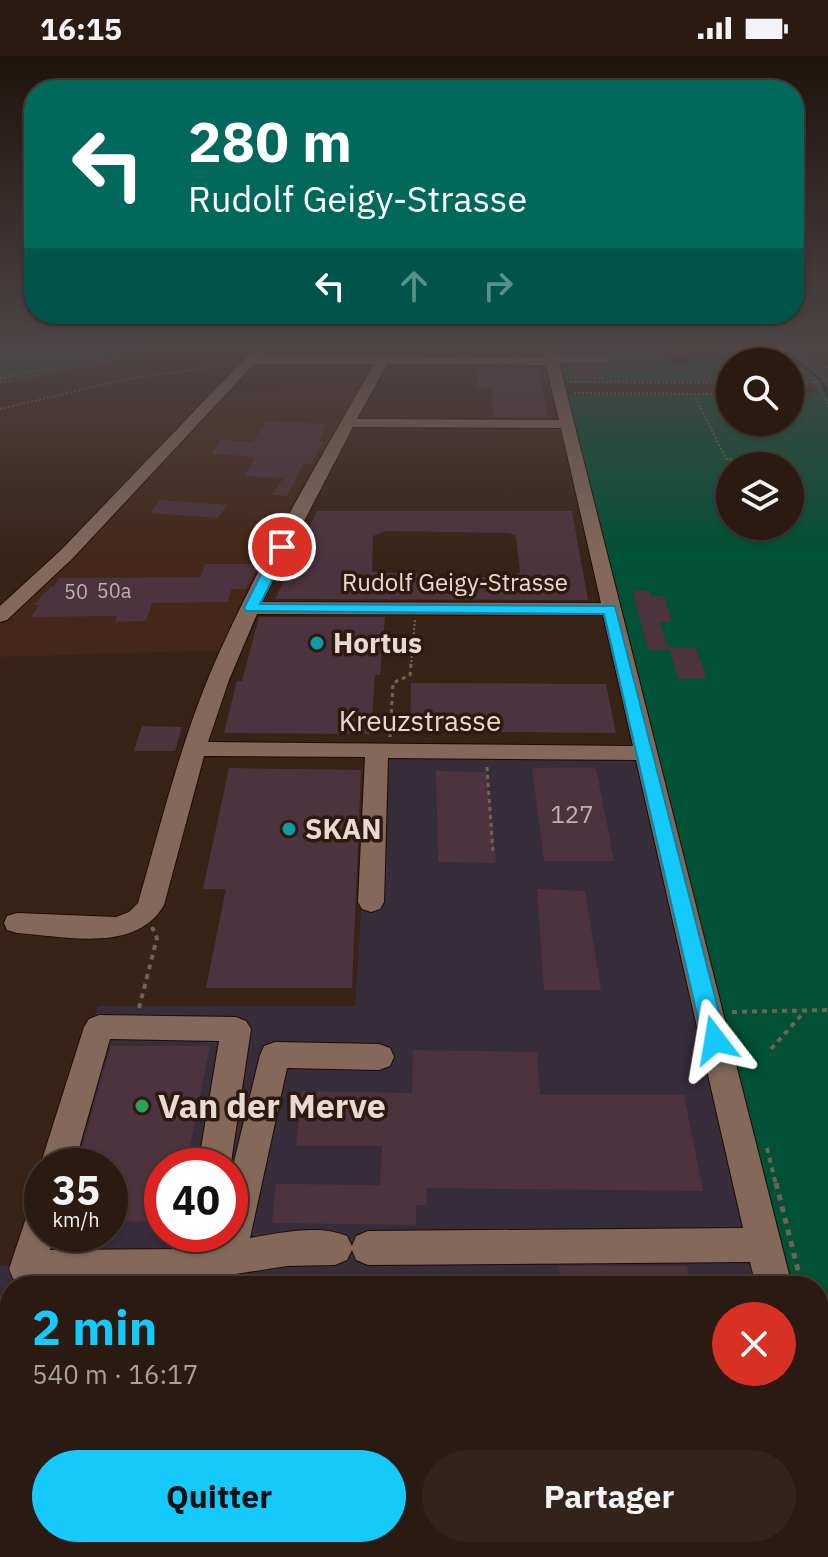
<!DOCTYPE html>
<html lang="fr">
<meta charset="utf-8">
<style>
:root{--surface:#2b1a11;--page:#33231a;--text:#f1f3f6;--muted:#a6a19f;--line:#473831;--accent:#15cafb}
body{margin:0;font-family:"IBM Plex Sans",sans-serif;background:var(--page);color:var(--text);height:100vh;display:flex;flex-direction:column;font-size:30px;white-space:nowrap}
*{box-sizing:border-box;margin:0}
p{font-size:26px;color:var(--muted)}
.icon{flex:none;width:44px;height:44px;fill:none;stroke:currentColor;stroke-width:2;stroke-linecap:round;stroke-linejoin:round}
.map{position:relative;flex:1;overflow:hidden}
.panel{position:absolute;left:0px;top:1220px;width:828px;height:282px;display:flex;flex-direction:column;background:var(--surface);border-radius:32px 32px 0 0;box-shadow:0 2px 6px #0004,0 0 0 2px var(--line)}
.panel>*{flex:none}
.hud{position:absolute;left:24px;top:24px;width:780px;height:244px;border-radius:32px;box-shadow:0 2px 6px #0004,0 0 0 2px var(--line);background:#00695c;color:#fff;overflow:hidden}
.controls{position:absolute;left:716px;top:292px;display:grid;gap:16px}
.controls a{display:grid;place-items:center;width:88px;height:88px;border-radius:50%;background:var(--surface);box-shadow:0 2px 6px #0004,0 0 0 2px var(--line);font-size:40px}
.speed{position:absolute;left:24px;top:1092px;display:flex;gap:16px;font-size:40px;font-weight:700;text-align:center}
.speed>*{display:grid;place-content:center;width:104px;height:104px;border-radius:50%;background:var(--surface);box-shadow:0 2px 6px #0004,0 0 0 2px var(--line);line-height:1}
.speed small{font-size:20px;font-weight:400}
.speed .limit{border:12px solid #d22;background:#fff;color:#111}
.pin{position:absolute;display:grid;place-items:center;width:68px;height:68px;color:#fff;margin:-34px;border:4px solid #fff;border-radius:50%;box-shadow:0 2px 8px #0007}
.me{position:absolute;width:88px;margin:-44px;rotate:346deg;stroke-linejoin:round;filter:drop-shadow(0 0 6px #0008)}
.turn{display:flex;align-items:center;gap:28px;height:168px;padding:0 32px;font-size:36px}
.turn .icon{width:104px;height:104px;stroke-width:2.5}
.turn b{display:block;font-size:56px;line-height:68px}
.lanes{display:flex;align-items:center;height:76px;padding:0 32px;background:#0003;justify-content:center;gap:40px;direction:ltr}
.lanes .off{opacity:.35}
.round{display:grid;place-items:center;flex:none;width:84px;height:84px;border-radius:42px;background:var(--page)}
.headline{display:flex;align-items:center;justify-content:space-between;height:136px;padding:0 32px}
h1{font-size:48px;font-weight:700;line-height:60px;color:var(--accent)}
.action{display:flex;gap:16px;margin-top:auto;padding:16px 32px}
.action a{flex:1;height:92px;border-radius:48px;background:var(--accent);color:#111;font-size:32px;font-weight:700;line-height:92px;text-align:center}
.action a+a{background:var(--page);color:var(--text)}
.status{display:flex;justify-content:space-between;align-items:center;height:56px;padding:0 40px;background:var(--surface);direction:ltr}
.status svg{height:22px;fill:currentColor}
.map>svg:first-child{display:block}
.commercial{fill:#372c3a;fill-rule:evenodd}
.built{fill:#442718}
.green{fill:#005135;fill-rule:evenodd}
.water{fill:#041617}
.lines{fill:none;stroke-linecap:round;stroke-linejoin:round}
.stream{stroke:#041617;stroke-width:3}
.building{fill:#4d333d;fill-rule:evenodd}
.minor-casing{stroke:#200b03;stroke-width:2}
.path-far3{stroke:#746156;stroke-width:2;stroke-dasharray:2 2;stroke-linecap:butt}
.path-far2{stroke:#746156;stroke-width:3;stroke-dasharray:4 4;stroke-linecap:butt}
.path-far1{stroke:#746156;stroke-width:4;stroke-dasharray:5 5;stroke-linecap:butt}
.path{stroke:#746156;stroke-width:5;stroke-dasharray:6 6;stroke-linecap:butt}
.minor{fill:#84695b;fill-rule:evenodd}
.route{fill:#15cafb;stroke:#0e83a3;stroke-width:2}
.culture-dot{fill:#0f9aa8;stroke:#2f190e;stroke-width:3}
.leisure-dot{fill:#2e9e5b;stroke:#2f190e;stroke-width:3}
.labels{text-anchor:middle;stroke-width:7;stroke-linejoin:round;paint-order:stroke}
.far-number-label{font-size:20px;fill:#c1b0ac}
.far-street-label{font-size:24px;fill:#e8d9d1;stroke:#2f190e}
.number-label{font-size:24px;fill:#c1b0ac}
.poi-label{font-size:28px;font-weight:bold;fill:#e8d9d1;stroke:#2f190e;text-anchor:start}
.street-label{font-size:28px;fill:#e8d9d1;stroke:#2f190e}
.near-poi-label{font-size:34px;font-weight:bold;fill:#e8d9d1;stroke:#2f190e;text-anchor:start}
</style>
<div class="status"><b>16:15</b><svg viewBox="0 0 49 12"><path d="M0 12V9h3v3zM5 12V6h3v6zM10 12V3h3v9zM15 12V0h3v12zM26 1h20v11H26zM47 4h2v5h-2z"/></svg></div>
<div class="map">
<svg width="828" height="1501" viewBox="0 0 828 1501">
<rect width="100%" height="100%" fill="#392317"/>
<!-- commercial -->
<path class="commercial" d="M371 694 645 697 774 1230H10V1492H818V1411L828 1452V1501H0V1210L17 1209 42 1129V1178H110V1110H48L98 950H355ZM162 1110H230V1178H162Z"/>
<!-- built -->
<path class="built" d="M366 334 231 594 0 601V562L216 336Z"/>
<!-- green -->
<path class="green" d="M0 293H155L0 325Z
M559 293H799L828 319V1452L818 1411V1230H774L560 339 730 338V366H790V337H818L812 325 790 326V306H730V326H567ZM730 410H790V470H730Z"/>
<!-- water -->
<path class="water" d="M664 293H727L734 303H694L681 309 670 305Z"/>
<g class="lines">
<!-- stream -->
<path class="stream" d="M784 293 822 325 828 340"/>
</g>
<!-- building -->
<path class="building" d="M571 310H601L605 323H574Z
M476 312 539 313 548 361H493L491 333H478Z
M266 365 327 368 318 386H323L311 408H303L287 440 273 439 283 422 244 420 255 401 211 398 221 384 253 386Z
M160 444 227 449 218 462 150 457Z
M317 455H572L588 544 275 543ZM386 475 509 477 516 480 520 516 507 522 372 516 373 480Z
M205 508H259L246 533H231L228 546 152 547 146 565 115 566 117 560 31 561 39 549H34L50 531H54L59 522 200 521Z
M632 534 650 535 651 540H664L672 566H659L670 594H648Z
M259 561H385L380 619H375L371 678 224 677 237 625H242Z
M669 591 696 592 707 623H678Z
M411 627 606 628 616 677 410 675Z
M142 670 182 671 175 695H134Z
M229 712 361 714 352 932H206L226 833H203Z
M532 712H596L614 805H544Z
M436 715 487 716 496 807 438 806Z
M537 833 585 835 601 934H544Z
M111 990H210L186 1110H162V1166L110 1165V1110H77Z
M413 994 537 996 540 1039H684L703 1135 427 1132 426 1149H416V1169L272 1167 276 1128 380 1129 382 1090H296L302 1035 412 1037Z
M559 1210H687L691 1230H561Z"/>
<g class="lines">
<defs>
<path id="minor" d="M254 293H267L261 300 545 301 543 293H555L557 299H606L612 303 606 307H559L792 1230H756L750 1206 368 1209 356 1204 352 1194 347 1204 335 1209 287 1210 210 1222 207 1230 96 1226 26 1230 14 1225 9 1213 30 1150 42 1145V1178H54L50 1194 184 1193 187 1178H230V1122L260 999 264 990 275 986 379 988 390 992 394 1001 390 1010 379 1014 287 1012 250 1182C281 1177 318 1168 347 1180L352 1190 356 1180 368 1175 743 1172 636 704 388 702 384 846 380 853 371 856 362 853 358 846 365 701 204 700 164 849C136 898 64 880 17 877L7 874 4 867 7 860 17 857 116 861 129 856 138 847C160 771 179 693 209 620 255 512 316 410 374 308H254L73 502 7 564 0 566V550L61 494ZM387 308 546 309 559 364 357 363ZM353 371 561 372 601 547 262 546ZM257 558 603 559 633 690 208 686 229 624Z
M99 959 236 961 246 965 251 973 230 1113V1110H198L219 985 110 983 74 1110H42V1113L40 1110 84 971 89 963Z
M818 1391 828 1395V1473L818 1469Z
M125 1492H167L165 1501H123Z"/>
</defs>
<!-- minor casing -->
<use href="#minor" class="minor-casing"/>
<!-- path-far3 -->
<path class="path-far3" d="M46 293 69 307
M112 293 119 297
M775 293 816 324 828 349
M788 293 828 327
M0 311 13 319
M828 311 825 312 828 316
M0 322 66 308
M570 326 730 327
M0 327 165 293
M790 327 826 325
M574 337 730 338
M694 338 726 403 756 404 759 410
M790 338 801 336 807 327
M0 353 126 323 228 309
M411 610 415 564"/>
<!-- path-far2 -->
<path class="path-far2" d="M390 681 393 627 410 619 411 608
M487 711 493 798"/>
<!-- path-far1 -->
<path class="path-far1" d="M139 952 157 882 152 871
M732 956 828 954
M771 993 805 955
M767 1092 776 1129"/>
<!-- path -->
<path class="path" d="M776 1127 802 1230
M818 1291 828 1330"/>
<!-- minor -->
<use href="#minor" class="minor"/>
</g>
<!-- sky -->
<linearGradient id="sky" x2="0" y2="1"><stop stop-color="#1f130d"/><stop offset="0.58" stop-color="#4e4547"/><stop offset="1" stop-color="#4e4547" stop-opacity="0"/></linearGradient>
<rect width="828" height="503" fill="url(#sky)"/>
<!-- route -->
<path class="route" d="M282 487 289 491 260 548 615 550 726 984 723 990 715 993 707 990 703 984 604 558 246 555 244 552 275 491Z"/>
<!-- markers -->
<g class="culture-dot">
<circle cx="317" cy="587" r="8"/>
<circle cx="289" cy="773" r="8"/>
</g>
<circle class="leisure-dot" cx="142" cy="1050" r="8"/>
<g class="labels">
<!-- far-number labels -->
<g class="far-number-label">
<text x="114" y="542">50a</text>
<text x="76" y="543">50</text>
</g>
<!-- far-street labels -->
<g class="far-street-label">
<text x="455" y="535">Rudolf Geigy-Strasse</text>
</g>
<!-- number labels -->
<g class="number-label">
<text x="572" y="767">127</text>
</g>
<!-- poi labels -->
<g class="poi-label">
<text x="333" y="597">Hortus</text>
<text x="305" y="783">SKAN</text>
</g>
<!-- street labels -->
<g class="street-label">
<text x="420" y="675">Kreuzstrasse</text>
</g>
<!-- near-poi labels -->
<g class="near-poi-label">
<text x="158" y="1062">Van der Merve</text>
</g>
</g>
</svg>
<div class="controls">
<a><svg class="icon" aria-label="search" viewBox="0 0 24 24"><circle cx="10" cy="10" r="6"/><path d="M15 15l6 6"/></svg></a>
<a><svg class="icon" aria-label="layers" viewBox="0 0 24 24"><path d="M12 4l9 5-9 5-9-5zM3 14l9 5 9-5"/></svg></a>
</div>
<div class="speed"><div>35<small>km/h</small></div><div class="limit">40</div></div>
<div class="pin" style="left:282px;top:491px;background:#d93025"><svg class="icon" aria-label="arrive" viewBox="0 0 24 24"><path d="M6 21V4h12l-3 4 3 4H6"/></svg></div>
<svg class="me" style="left:715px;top:984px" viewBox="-20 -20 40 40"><path d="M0-17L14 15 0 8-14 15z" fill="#15cafb" stroke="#fff" stroke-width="4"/></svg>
<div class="hud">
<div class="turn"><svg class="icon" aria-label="left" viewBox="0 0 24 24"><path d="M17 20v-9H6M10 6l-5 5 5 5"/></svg><div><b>280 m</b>Rudolf Geigy-Strasse</div></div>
<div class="lanes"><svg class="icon" aria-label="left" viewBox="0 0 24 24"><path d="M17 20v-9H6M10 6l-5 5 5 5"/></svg><svg class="icon off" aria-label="ahead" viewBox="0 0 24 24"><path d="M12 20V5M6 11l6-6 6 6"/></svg><svg class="icon off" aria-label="right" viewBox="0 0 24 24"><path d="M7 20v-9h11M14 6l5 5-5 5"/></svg></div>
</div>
<section class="panel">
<div class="headline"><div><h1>2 min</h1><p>540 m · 16:17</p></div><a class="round" style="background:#d93025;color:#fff"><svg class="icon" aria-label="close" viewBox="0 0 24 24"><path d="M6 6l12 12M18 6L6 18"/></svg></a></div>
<div class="action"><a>Quitter</a><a>Partager</a></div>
</section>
</div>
